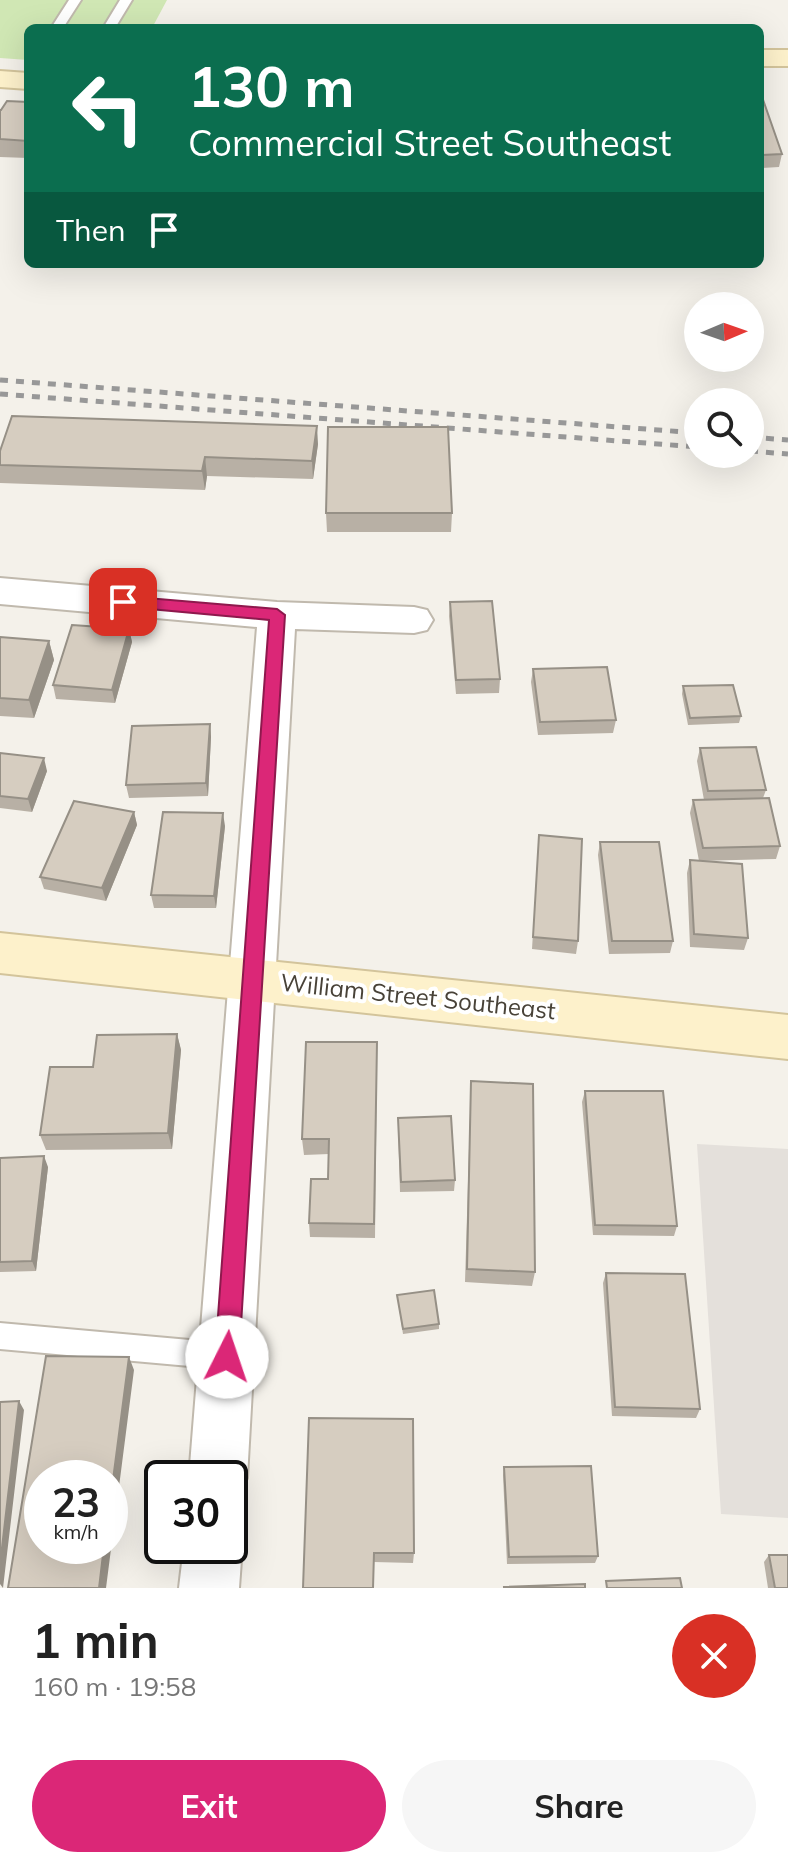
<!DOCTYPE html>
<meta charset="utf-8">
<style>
:root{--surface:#fff;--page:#f6f6f6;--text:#222;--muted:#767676;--accent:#db2777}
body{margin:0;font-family:Mulish,sans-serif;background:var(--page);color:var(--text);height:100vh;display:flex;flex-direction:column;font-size:30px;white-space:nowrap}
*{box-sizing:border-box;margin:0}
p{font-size:26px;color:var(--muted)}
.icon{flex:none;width:44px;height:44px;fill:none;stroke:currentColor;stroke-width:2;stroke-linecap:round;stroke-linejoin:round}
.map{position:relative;height:1588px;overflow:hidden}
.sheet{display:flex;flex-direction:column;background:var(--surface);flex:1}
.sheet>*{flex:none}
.guide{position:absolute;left:24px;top:24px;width:740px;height:244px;border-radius:12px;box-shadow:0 8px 32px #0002;background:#0b6e4f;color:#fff;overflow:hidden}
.needle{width:52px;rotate:88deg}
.controls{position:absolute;left:684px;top:292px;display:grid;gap:16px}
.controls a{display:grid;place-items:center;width:80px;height:80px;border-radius:50%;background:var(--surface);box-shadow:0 8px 32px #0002;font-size:40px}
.speed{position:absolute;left:24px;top:1460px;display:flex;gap:16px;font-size:40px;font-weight:700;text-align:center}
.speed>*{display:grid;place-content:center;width:104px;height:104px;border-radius:50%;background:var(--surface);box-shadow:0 8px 32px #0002;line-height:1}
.speed small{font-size:20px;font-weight:400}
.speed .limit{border:4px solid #111;border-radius:12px;background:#fff;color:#111}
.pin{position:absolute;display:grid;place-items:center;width:68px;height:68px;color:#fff;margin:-34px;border-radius:16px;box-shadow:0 4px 12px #0006}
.me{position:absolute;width:88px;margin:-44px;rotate:4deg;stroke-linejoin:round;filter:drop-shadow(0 0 6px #0008)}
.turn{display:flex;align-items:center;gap:28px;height:168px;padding:0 32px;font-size:36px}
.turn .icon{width:104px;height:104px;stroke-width:2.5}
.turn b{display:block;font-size:56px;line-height:68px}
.then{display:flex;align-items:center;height:76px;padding:0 32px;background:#0003;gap:16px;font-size:30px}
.round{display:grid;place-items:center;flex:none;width:84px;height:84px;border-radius:42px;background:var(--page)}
.head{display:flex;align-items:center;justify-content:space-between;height:136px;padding:0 32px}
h1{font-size:48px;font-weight:700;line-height:60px}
.primary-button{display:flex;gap:16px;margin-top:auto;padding:16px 32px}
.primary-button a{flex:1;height:92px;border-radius:48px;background:var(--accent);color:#fff;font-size:32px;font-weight:700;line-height:92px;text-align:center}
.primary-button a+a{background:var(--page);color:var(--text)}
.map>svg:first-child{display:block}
.industrial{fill:#e4e0db}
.green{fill:#d0e7b4}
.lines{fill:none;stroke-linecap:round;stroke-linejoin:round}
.lane-casing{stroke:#c0b9ad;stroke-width:4}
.street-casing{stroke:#c0b9ad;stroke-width:4}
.secondary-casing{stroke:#d3c49b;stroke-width:4}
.lane{fill:#fff;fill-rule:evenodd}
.street{fill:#fff;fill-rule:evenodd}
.secondary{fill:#fdf1cb;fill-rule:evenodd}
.rail{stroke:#989898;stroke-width:5;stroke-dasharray:8 8;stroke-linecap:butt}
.wall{fill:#b8b0a5}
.shaded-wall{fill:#969086}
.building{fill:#d6cdc0;stroke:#969086;stroke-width:2}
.route{fill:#db2777;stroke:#8e194d;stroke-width:2}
.labels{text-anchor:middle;stroke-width:8;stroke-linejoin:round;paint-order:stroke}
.street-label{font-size:24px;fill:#484238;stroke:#fff}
</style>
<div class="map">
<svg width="788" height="1588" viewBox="0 0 788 1588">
<rect width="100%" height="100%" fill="#f4f1ea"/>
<!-- industrial -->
<path class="industrial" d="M697 1144 788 1149V1518L721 1514Z"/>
<!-- green -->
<path class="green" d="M0 0H167L152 28H28V60L0 58Z"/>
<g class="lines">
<defs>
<path id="lane" d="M69 0H81L63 28H51Z
M120 0H132L115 28H103Z
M0 1323 223 1343 232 1347 236 1356 232 1365 223 1369 0 1349Z"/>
<path id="street" d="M0 578 277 602 414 607 427 610 433 620 427 630 414 633 295 629 247 1478 238 1498 230 1502V1478H189L257 627 0 604Z
M230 1524 234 1525 242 1546 239 1588H179L184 1546H230Z"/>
<path id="secondary" d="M760 50H788V66H760Z
M0 71 28 73V89L0 87Z
M0 933 788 1015V1059L0 973Z"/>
</defs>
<!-- lane casing -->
<use href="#lane" class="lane-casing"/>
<!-- street casing -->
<use href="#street" class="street-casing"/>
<!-- secondary casing -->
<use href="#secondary" class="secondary-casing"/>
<!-- lane -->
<use href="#lane" class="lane"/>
<!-- street -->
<use href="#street" class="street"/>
<!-- secondary -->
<use href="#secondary" class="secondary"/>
<!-- rail -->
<path class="rail" d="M0 380 698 433
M0 394 698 447
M750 437 788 440
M750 451 788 454"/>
</g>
<!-- wall -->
<path class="wall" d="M760 91 782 154 779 167 760 168Z
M28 102V158L0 157V110Z
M318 444 313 479 207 476 205 490 0 483V451Z
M326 513H452L451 532H327Z
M450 602 500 679 499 693 456 694 449 616Z
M129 629 132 642 115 703 56 699 53 685Z
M0 637 49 641 54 660 34 718 0 716Z
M533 669 616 720 613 733 538 735 531 682Z
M683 686 741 716 739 723 688 725 682 694Z
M210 724 211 737 208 796 129 798 126 785Z
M700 748 766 790 763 798 780 846 776 859 699 861 690 813 693 800H704L697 761Z
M0 753 47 771 32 812 0 808Z
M134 812 137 825 106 901 44 889 40 877Z
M225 826 216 908H154L151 895Z
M539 835 578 941 576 954 532 949Z
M600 842 673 941 670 953 609 954 598 855Z
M690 860 748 938 744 950 690 947 687 873Z
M177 1034 181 1050 172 1149 46 1150 40 1135 93 1067Z
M377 1058 375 1238 310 1237 309 1223 328 1179 329 1154 304 1155 302 1139Z
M471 1081 535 1272 532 1286 465 1282Z
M585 1091 677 1226 674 1236 593 1235 582 1102Z
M398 1129 455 1180 454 1191 400 1192Z
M0 1158 48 1167 36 1271 0 1272Z
M606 1273 700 1409 696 1418 612 1416 603 1283Z
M397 1295 439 1324V1329L403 1334Z
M309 1418 414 1553 413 1563 374 1562Z
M504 1467 598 1556 595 1563 507 1564 503 1475Z
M769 1555 788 1588H768L764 1562Z"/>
<!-- shaded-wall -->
<path class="shaded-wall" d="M317 426 318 444 313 479 312 461Z
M205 457 207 476 205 490 202 471Z
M129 629 132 642 115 703 112 690Z
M49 641 54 660 34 718 29 700Z
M210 724 211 737 208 796 206 783Z
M44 758 47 771 32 812 28 799Z
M134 812 137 825 106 901 102 888Z
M223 813 225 826 216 908 214 896Z
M177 1034 181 1050 172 1149 168 1133Z
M44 1156 48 1167 36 1271 32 1261Z
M129 1357 134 1370 106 1588H99L104 1546H110V1503Z
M19 1401 24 1410 3 1588 0 1584V1565Z"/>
<!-- building -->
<path class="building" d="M760 91 782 154 760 155Z
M7 101 28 102V141L0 139V110H1Z
M12 416 317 426 312 461 205 457 202 471 0 465V451Z
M328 427H448L452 513H326Z
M492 601 500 679 456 680 450 602Z
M72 625 129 629 112 690 53 685Z
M0 637 49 641 29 700 0 698Z
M607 667 616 720 540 722 533 669Z
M733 685 741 716 690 718 683 686Z
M210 724 206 783 126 785 132 726Z
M756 747 766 790 708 791 700 748Z
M0 753 44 758 28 799 0 796Z
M769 798 780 846 703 848 693 800Z
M74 801 134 812 102 888 40 877Z
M163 812 223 813 214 896 151 895Z
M539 835 582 839 578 941 533 937Z
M600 842H659L673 941H612Z
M690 860 742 864 748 938 694 934Z
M177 1034 168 1133 40 1135 50 1067H93L97 1035Z
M306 1042H377L374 1224 309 1223 311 1179H328L329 1139H302Z
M471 1081 533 1084 535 1272 467 1269Z
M585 1091H663L677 1226 595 1225Z
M451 1116 455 1180 401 1182 398 1118Z
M44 1156 32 1261 0 1262V1158Z
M606 1273 685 1274 700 1409 615 1407Z
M434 1290 439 1324 403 1329 397 1295Z
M46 1356 129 1357 110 1503V1478H42V1546H104L99 1588H8Z
M19 1401 0 1565V1402Z
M309 1418 413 1419 414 1553H374L373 1588H303Z
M591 1466 598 1556 509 1557 504 1467Z
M769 1555H788V1588H775Z
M680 1578 682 1588H607L606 1581Z
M585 1584V1588L503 1587Z"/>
<!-- route -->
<path class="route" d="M123 596 277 609 285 615 239 1357 236 1365 227 1369 219 1365 215 1357 269 620 117 606 115 602Z"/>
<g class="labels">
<!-- street labels -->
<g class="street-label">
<text transform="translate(418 997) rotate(6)" y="8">William Street Southeast</text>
</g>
</g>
</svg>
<div class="controls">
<a><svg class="needle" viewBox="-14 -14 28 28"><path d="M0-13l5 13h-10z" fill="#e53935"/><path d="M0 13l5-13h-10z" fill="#767676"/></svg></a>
<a><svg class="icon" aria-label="search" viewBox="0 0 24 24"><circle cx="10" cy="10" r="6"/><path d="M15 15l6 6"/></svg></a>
</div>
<div class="speed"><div>23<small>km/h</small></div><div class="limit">30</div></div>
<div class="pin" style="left:123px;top:602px;background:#d93025"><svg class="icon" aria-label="arrive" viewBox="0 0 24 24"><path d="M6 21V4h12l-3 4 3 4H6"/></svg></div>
<svg class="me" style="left:227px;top:1357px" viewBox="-20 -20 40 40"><circle r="19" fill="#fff"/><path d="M0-13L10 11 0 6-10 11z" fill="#db2777"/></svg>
<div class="guide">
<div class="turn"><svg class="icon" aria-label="left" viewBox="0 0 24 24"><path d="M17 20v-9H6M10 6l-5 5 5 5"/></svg><div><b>130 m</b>Commercial Street Southeast</div></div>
<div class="then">Then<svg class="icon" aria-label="arrive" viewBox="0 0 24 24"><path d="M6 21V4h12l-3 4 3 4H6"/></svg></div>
</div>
</div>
<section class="sheet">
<div class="head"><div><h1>1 min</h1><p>160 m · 19:58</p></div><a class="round" style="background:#d93025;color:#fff"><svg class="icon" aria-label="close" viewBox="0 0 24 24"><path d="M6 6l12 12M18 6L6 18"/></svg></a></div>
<div class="primary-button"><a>Exit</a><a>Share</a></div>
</section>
